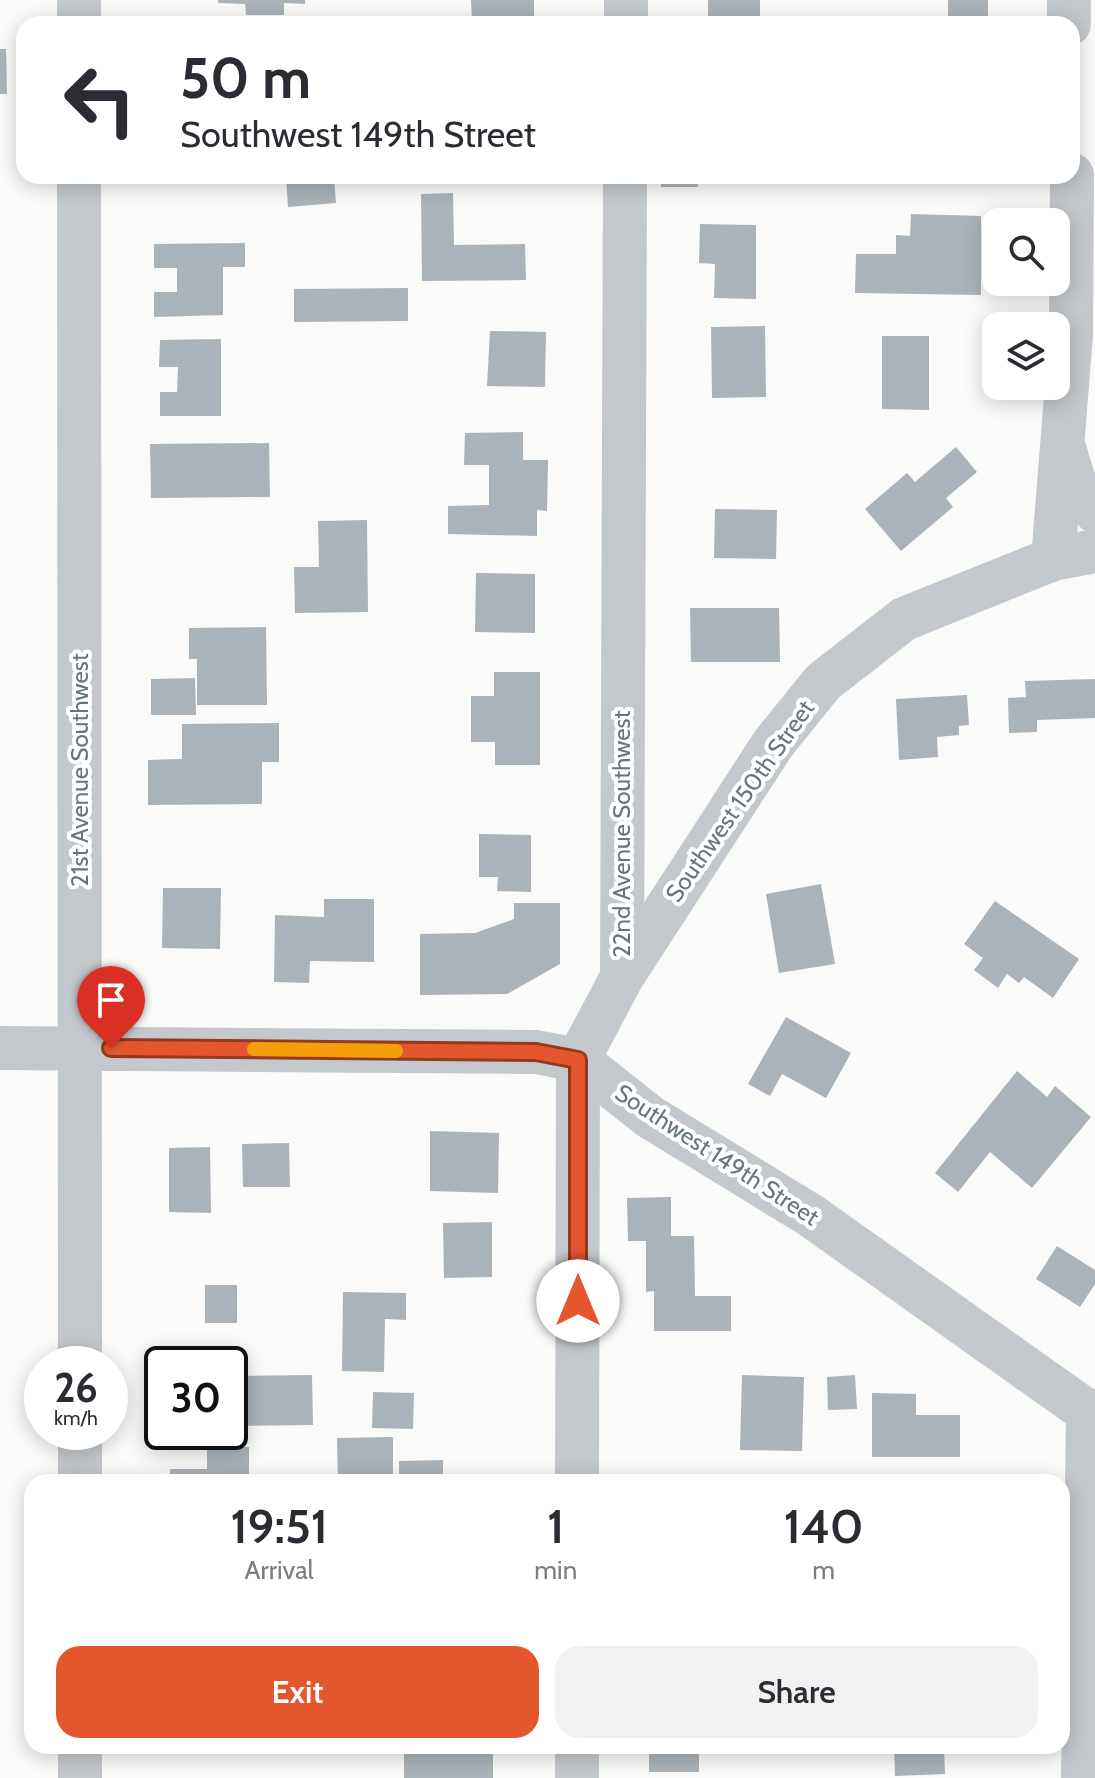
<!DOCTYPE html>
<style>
:root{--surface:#fff;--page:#f2f2f3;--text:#2b2b33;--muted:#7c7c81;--accent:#e4572e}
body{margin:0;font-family:Cabin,sans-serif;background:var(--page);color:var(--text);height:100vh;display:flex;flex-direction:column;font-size:30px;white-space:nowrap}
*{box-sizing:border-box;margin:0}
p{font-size:26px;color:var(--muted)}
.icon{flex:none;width:44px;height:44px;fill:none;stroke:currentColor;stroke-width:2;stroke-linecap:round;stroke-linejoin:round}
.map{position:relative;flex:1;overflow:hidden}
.drawer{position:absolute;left:24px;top:1474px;width:1046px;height:280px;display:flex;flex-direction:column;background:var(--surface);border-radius:24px;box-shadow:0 4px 20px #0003}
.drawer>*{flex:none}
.banner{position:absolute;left:16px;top:16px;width:1064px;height:168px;border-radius:24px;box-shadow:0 4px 20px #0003;background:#fff;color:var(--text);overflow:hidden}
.controls{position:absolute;left:982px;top:208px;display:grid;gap:16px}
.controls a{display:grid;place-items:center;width:88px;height:88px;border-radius:16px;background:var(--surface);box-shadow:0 4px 20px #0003;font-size:40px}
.speed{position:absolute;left:24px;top:1346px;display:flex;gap:16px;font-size:40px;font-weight:700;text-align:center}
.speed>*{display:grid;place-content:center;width:104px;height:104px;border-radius:50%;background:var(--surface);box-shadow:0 4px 20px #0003;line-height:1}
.speed small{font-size:20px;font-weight:400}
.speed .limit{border:4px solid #111;border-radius:12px;background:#fff;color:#111}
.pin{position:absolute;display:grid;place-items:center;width:68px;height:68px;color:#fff;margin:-82px -34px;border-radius:50% 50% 50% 0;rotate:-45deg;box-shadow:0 0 8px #0007}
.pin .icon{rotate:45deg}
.me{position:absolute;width:88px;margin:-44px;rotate:0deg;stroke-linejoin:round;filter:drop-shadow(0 0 6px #0008)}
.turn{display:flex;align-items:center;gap:28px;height:168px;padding:0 32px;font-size:36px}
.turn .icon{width:104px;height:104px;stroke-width:2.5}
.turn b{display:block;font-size:56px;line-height:68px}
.eta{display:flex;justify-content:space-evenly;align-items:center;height:136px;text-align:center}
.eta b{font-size:48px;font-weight:600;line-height:56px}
.action{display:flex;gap:16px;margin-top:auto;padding:16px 32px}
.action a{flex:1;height:92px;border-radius:24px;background:var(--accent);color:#fff;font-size:32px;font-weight:600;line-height:92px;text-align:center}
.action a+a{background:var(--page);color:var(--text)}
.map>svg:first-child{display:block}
.building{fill:#aab3b9}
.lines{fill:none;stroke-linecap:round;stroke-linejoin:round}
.minor{stroke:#c3c8cc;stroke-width:44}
.route-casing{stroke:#94391e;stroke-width:20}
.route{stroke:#e4572e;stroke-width:14}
.slow{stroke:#f59e0b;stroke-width:14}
.labels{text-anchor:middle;stroke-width:8;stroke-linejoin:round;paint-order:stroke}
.street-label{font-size:24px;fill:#657683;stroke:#fff}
</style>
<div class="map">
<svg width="1095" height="1778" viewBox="0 0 1095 1778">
<rect width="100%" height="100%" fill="#fafaf8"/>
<!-- building -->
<path class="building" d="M218 0H305V4L284 3V15H246L245 4 218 3Z
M471 0H534V24H472Z
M708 0H760V24H708Z
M948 0H988V24H948Z
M0 49H6L7 94H0Z
M286 176H310V180L334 178 336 203 288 207Z
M661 176H728V179H698V187H661Z
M453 193 454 245 525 244 526 280 422 281 421 194Z
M911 214 981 216V295L855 293 856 254H896V235L910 236Z
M700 224 756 225V299L714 298 715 264 699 263Z
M245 243V267H223V315L154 317V292H177V268H154V244Z
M408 288V321L294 322V289Z
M765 326 766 397 712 398 711 327Z
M490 331 546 332 545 387 487 386Z
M882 336H929V410L882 409Z
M221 339V416H160V392H177L178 367H159L160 340Z
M523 432V460H548L547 511 537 510V536L448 534V506L489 505V465H464L465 433Z
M269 443 270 497 151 498 150 444Z
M956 447 977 472 946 498 953 507 901 551 865 509 907 473 915 482Z
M715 509 777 510 776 559 714 558Z
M367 520 368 612 295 613 294 567H319L318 521Z
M476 573 535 574V633L475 632Z
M690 608H779L780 662H691Z
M266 627 267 705H197V659H189V628Z
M494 672H540V765H495V742H471V696H494Z
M195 678 196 715H151V679Z
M1095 679V718L1037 720V732L1009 733 1008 698 1026 697 1025 681Z
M967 695 969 725 959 726V735L937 737 938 757 899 760 896 699Z
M279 723V762H262V804L148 805V760L182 759V724Z
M479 834 531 835V892L497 891 498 877H479Z
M821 884 835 964 779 973 766 894Z
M163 888H221L220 949 162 948Z
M324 899H374V962L310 961 309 983 274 982 275 915 324 917Z
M995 901 1079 959 1053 998 1024 977 1019 983 1007 974 998 988 974 970 983 958 964 944Z
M514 903H560V964L507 994 420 995V934L475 933 514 919Z
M786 1017 851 1053 826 1098 782 1074 770 1096 748 1084Z
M1017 1071 1047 1097 1055 1086 1091 1117 1032 1188 990 1152 958 1192 935 1173Z
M430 1131 499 1133 498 1193 430 1191Z
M289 1143 290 1187H243L242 1144Z
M210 1147 211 1213 169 1212V1148Z
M671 1197V1236H694L695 1296H731V1331H654V1291L646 1292V1241H628L627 1198Z
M492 1222V1277L444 1278 443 1223Z
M1057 1246 1095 1270V1284L1080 1307 1036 1279Z
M205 1285H237V1323H205Z
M343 1292 406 1293V1320L385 1319 384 1372 342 1371Z
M312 1375 313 1425 241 1426 240 1376Z
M742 1375 804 1377 802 1451 740 1450Z
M855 1375 857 1409 828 1410 827 1377Z
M373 1392 414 1393 413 1429 372 1428Z
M872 1393 916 1394V1415H960V1457H872Z
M393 1437V1482H338L337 1438Z
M207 1447H249V1482H170V1469H207Z
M443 1460V1482H399V1461Z
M404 1746H493V1778H404Z
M649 1746H699V1772H649Z
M894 1746H944L945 1774 895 1776Z"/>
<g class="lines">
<!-- minor -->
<path class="minor" d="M1069 0V24
M79 24V0
M626 24V0
M79 176 80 1364
M1064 448 1074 481 1095 511
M1053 559 1071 335 1072 175
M622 977 773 744 823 682 904 619 1053 559 1095 551
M0 1048 536 1052 578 1060 650 1117 810 1215 1095 1417
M80 1482V1432
M577 1482 578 1060 622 977 625 176
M80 1778V1746
M577 1778V1746
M1083 1778 1088 1414 1095 1411"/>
</g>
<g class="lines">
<defs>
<path id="route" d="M111 1048 536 1052 578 1060V1301"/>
</defs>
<!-- route casing -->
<use href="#route" class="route-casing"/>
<!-- route -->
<use href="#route" class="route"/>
<!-- slow -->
<path class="slow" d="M254 1049 396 1051"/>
</g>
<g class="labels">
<!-- street labels -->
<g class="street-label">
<text transform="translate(80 770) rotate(-90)" y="8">21st Avenue Southwest</text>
<text transform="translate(740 801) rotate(-55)" y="8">Southwest 150th Street</text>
<text transform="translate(622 834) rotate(-90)" y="8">22nd Avenue Southwest</text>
<text transform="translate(717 1155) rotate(33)" y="8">Southwest 149th Street</text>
</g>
</g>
</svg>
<div class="controls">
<a><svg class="icon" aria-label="search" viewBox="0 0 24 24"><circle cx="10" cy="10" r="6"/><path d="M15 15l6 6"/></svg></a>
<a><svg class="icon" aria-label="layers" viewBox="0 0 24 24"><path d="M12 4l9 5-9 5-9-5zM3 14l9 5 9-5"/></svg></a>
</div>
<div class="speed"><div>26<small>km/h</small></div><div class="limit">30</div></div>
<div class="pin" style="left:111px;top:1048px;background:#d93025"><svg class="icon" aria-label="arrive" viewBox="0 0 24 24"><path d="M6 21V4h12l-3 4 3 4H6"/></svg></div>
<svg class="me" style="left:578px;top:1301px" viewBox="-20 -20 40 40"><circle r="19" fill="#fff"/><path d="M0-13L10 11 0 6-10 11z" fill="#e4572e"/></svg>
<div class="banner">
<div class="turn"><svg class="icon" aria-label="left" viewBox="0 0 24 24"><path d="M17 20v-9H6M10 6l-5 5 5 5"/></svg><div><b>50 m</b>Southwest 149th Street</div></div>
</div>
<section class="drawer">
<div class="eta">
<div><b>19:51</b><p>Arrival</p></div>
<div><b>1</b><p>min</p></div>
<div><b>140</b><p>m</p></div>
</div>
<div class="action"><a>Exit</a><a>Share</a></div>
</section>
</div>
